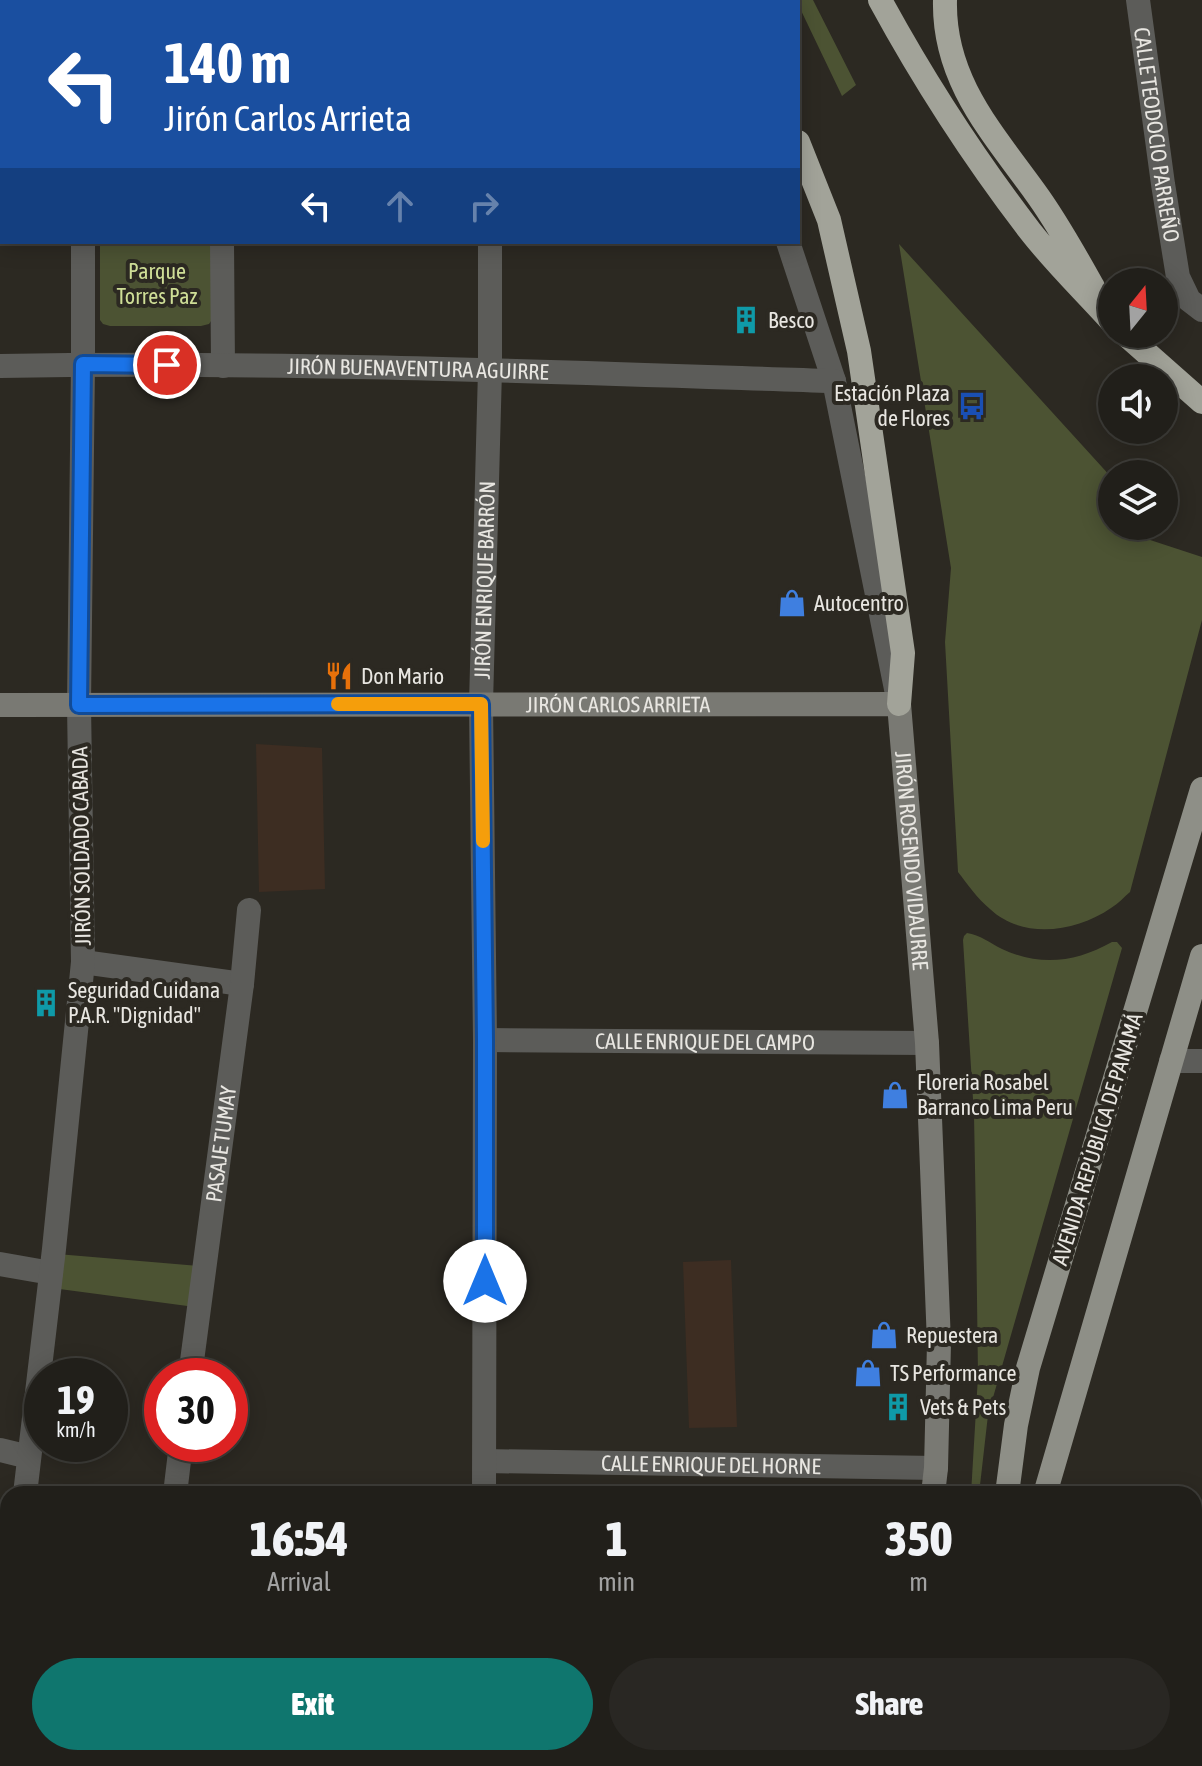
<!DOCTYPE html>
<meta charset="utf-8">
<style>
:root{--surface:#211f1a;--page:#292723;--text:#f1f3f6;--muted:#a2a2a2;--line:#3e3d39;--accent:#0f766e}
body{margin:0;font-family:"Asap Condensed",sans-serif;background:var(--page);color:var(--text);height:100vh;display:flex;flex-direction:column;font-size:30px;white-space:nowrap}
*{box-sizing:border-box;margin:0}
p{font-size:26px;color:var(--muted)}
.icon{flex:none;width:44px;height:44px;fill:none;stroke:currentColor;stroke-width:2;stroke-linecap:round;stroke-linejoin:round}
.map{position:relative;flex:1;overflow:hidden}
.panel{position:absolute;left:0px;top:1486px;width:1202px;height:280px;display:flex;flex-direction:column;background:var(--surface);border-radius:24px 24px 0 0;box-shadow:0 4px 20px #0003,0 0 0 2px var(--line)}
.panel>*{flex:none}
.top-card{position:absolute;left:0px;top:0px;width:800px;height:244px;box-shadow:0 4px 20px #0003,0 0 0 2px var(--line);background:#1a4fa0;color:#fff;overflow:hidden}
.needle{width:52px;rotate:18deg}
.fabs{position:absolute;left:1098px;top:268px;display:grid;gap:16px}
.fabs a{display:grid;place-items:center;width:80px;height:80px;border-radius:50%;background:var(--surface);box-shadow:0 4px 20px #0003,0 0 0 2px var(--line);font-size:40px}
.speed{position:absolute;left:24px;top:1358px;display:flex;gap:16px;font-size:40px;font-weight:700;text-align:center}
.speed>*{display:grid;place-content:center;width:104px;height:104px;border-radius:50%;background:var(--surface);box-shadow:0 4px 20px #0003,0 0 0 2px var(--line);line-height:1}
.speed small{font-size:20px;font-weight:400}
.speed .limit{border:12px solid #d22;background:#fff;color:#111}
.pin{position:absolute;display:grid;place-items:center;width:68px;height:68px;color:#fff;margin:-34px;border:4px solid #fff;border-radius:50%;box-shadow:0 2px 8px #0007}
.me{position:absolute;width:88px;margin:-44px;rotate:0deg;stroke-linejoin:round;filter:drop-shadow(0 0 6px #0008)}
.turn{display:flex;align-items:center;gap:28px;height:168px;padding:0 32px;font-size:36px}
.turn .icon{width:104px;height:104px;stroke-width:2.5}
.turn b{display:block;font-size:56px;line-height:68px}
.lanes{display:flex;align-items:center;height:76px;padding:0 32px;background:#0003;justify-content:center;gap:40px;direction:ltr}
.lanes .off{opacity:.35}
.eta{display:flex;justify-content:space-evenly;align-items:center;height:136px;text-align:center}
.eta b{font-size:48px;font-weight:800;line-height:56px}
.button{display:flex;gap:16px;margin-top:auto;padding:16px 32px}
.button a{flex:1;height:92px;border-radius:48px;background:var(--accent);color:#fff;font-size:32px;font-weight:800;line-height:92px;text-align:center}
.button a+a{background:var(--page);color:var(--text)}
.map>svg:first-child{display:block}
.industrial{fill:#3d2d22}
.green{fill:#4c5333}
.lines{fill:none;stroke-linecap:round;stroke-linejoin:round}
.street{stroke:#5c5c59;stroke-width:24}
.secondary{stroke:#797973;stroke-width:24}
.primary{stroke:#8e8f87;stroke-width:24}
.highway{stroke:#a2a399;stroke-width:24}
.route-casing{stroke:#114b97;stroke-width:20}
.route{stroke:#1a73e8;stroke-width:14}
.slow{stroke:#f59e0b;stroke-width:14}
.labels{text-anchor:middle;stroke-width:8;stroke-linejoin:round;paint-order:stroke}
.street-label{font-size:22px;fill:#e8e6e1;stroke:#2c2922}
.park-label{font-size:22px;fill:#cfde97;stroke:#2c2922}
.poi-label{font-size:22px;fill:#e8e6e1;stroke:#2c2922;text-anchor:start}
</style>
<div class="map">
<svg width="1202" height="1766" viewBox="0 0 1202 1766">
<rect width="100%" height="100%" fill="#2c2922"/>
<!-- industrial -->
<path class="industrial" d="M256 744 322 748 325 889 259 892Z
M731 1260 737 1427 689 1428 683 1262Z"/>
<!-- green -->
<path class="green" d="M796 0H813L856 85 842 96Z
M100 242H213L215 315 209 324 201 326H110L103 324 100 320Z
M899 244 1112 478V526H1132L1141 537 1202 557V620L1130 892C1124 897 1118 904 1111 908 1076 932 1023 940 990 909 977 898 968 885 958 872L945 642 951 568Z
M967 933C980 935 990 943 1002 949 1041 967 1076 962 1112 942H1117L1122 948 988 1415 979 1494H971L978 1376 976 1222 974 1115 963 940 964 936Z
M57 1254 199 1266 195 1307 52 1288Z
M149 1758H354L358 1766H148Z"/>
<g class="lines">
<!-- street -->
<g class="street">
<path d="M81 0V2"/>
<path d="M488 0V2"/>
<path d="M671 0 672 2"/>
<path id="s1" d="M1138 0 1163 184 1178 277 1189 300 1202 310"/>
<path d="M0 35H2"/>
<path d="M222 242 223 366"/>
<path d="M788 242 834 381 897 694"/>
<path id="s2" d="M0 366C278 361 556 372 834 381"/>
<path d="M83 962 242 984"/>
<path id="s3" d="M485 1040 927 1043"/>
<path d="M1171 1061H1202"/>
<path d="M0 1264 51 1273"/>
<path id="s4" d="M190 1376 242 984 249 910"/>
<path d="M0 1450 29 1457"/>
<path id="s5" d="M485 1461 936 1468"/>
<path d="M25 1494 54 1249 83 962 79 705 83 364V242"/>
<path d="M175 1494 181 1444"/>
<path id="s6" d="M484 1494 485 1040 481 704 490 370V242"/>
<path d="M125 1758 126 1766"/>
<path d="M373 1758 374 1766"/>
<path d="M98 1766 105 1758"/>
<path d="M482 1766V1758"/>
</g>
<!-- secondary -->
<g class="secondary">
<path id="s7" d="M0 705 899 704 927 1043 939 1343 936 1468 933 1494"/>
<path d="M0 1645 8 1646"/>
<path d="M419 1758 435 1766"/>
<path d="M882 1766 884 1758"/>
</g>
<!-- primary -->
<path class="primary" d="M1007 1494 1016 1425 1028 1368 1202 789
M1045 1494 1202 956
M944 1766 946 1758
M969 1766 971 1758"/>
<!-- highway -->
<path class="highway" d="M713 0V2
M740 0 741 2
M880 0C924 81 974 158 1030 231 1055 263 1085 292 1112 322
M945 0C943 79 991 131 1035 192 1057 222 1075 255 1093 287
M798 142 829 220 859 351 903 653 899 704
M1125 334 1202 402"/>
</g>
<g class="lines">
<defs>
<path id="route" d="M167 365 83 364 79 705 481 704 485 1040V1281"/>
</defs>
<!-- route casing -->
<use href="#route" class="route-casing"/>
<!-- route -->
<use href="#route" class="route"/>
<!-- slow -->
<path class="slow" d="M338 704H481L483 841"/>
</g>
<!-- icons -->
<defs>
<symbol id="building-bare" viewBox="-9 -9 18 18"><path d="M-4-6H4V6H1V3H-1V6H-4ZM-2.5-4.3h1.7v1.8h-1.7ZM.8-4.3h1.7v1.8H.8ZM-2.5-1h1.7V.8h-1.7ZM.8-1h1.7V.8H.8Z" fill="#0f9aa8" stroke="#2c2922" stroke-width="2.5" paint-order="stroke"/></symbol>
<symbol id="bus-bare" viewBox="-9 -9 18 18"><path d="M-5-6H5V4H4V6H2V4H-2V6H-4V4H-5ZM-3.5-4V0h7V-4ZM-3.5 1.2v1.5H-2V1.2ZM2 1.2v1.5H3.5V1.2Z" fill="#1a4fb4" stroke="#2c2922" stroke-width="2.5" paint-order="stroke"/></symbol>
<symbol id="shop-bare" viewBox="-9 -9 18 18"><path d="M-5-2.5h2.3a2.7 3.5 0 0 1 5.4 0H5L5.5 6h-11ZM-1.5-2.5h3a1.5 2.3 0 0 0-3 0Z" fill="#3f7fe0" stroke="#2c2922" stroke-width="2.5" paint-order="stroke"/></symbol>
<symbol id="restaurant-bare" viewBox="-9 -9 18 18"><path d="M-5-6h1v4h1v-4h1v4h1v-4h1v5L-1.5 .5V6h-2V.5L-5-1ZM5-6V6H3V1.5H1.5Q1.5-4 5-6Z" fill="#e8710a" stroke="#2c2922" stroke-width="2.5" paint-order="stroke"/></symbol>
</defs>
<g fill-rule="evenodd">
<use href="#building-bare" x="726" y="300" width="40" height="40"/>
<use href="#bus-bare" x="952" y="386" width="40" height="40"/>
<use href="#shop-bare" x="772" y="583" width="40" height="40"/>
<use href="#restaurant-bare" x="319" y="656" width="40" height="40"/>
<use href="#building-bare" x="26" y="983" width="40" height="40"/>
<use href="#shop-bare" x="875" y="1075" width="40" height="40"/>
<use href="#shop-bare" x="864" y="1315" width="40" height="40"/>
<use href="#shop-bare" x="848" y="1353" width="40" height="40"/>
<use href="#building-bare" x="878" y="1387" width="40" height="40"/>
</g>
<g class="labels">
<!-- street labels -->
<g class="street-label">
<text dy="8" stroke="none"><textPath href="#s1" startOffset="136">CALLE TEODOCIO PARREÑO</textPath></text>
<text dy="8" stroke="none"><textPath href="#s2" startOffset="418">JIRÓN BUENAVENTURA AGUIRRE</textPath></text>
<text dy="8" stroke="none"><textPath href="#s6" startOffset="914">JIRÓN ENRIQUE BARRÓN</textPath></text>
<text dy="8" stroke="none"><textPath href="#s7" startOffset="618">JIRÓN CARLOS ARRIETA</textPath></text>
<text transform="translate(81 846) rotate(-91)" y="8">JIRÓN SOLDADO CABADA</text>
<text dy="8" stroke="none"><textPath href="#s7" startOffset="1056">JIRÓN ROSENDO VIDAURRE</textPath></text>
<text dy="8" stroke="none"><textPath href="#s3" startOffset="220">CALLE ENRIQUE DEL CAMPO</textPath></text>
<text transform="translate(1097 1139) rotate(-73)" y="8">AVENIDA REPÚBLICA DE PANAMÁ</text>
<text dy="8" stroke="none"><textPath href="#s4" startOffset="234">PASAJE TUMAY</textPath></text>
<text dy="8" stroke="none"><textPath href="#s5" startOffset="226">CALLE ENRIQUE DEL HORNE</textPath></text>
</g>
<!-- park labels -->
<g class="park-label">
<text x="157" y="279">Parque<tspan x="157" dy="25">Torres Paz</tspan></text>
</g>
<!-- poi labels -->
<g class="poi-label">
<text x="768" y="328">Besco</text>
<text x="950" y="401" text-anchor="end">Estación Plaza<tspan x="950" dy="25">de Flores</tspan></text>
<text x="814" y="611">Autocentro</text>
<text x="361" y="684">Don Mario</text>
<text x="68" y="998">Seguridad Cuidana<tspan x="68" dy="25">P.A.R. "Dignidad"</tspan></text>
<text x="917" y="1090">Floreria Rosabel<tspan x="917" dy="25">Barranco Lima Peru</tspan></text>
<text x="906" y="1343">Repuestera</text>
<text x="890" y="1381">TS Performance</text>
<text x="920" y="1415">Vets &amp; Pets</text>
</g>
</g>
</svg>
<div class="fabs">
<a><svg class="needle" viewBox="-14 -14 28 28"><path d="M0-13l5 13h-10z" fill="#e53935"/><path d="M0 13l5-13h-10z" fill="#a2a2a2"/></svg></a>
<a><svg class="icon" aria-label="sound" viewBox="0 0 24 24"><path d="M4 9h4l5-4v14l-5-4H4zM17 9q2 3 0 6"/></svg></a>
<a><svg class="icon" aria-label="layers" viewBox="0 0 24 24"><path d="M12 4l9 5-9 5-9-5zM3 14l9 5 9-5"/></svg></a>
</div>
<div class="speed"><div>19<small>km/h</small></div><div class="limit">30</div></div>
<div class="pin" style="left:167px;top:365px;background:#d93025"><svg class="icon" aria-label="arrive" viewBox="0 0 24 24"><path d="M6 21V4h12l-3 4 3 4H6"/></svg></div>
<svg class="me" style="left:485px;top:1281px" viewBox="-20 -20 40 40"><circle r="19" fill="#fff"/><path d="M0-13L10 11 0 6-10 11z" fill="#1a73e8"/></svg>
<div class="top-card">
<div class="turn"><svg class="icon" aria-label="left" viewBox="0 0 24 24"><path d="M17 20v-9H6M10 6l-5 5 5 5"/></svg><div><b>140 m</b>Jirón Carlos Arrieta</div></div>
<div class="lanes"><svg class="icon" aria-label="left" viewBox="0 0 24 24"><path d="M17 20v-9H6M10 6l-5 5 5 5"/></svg><svg class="icon off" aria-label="ahead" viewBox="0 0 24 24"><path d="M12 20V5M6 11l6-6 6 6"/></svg><svg class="icon off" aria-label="right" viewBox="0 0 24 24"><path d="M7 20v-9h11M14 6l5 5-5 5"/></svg></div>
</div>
<section class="panel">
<div class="eta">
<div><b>16:54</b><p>Arrival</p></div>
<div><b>1</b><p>min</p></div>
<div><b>350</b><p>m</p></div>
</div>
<div class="button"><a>Exit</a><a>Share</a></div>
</section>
</div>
